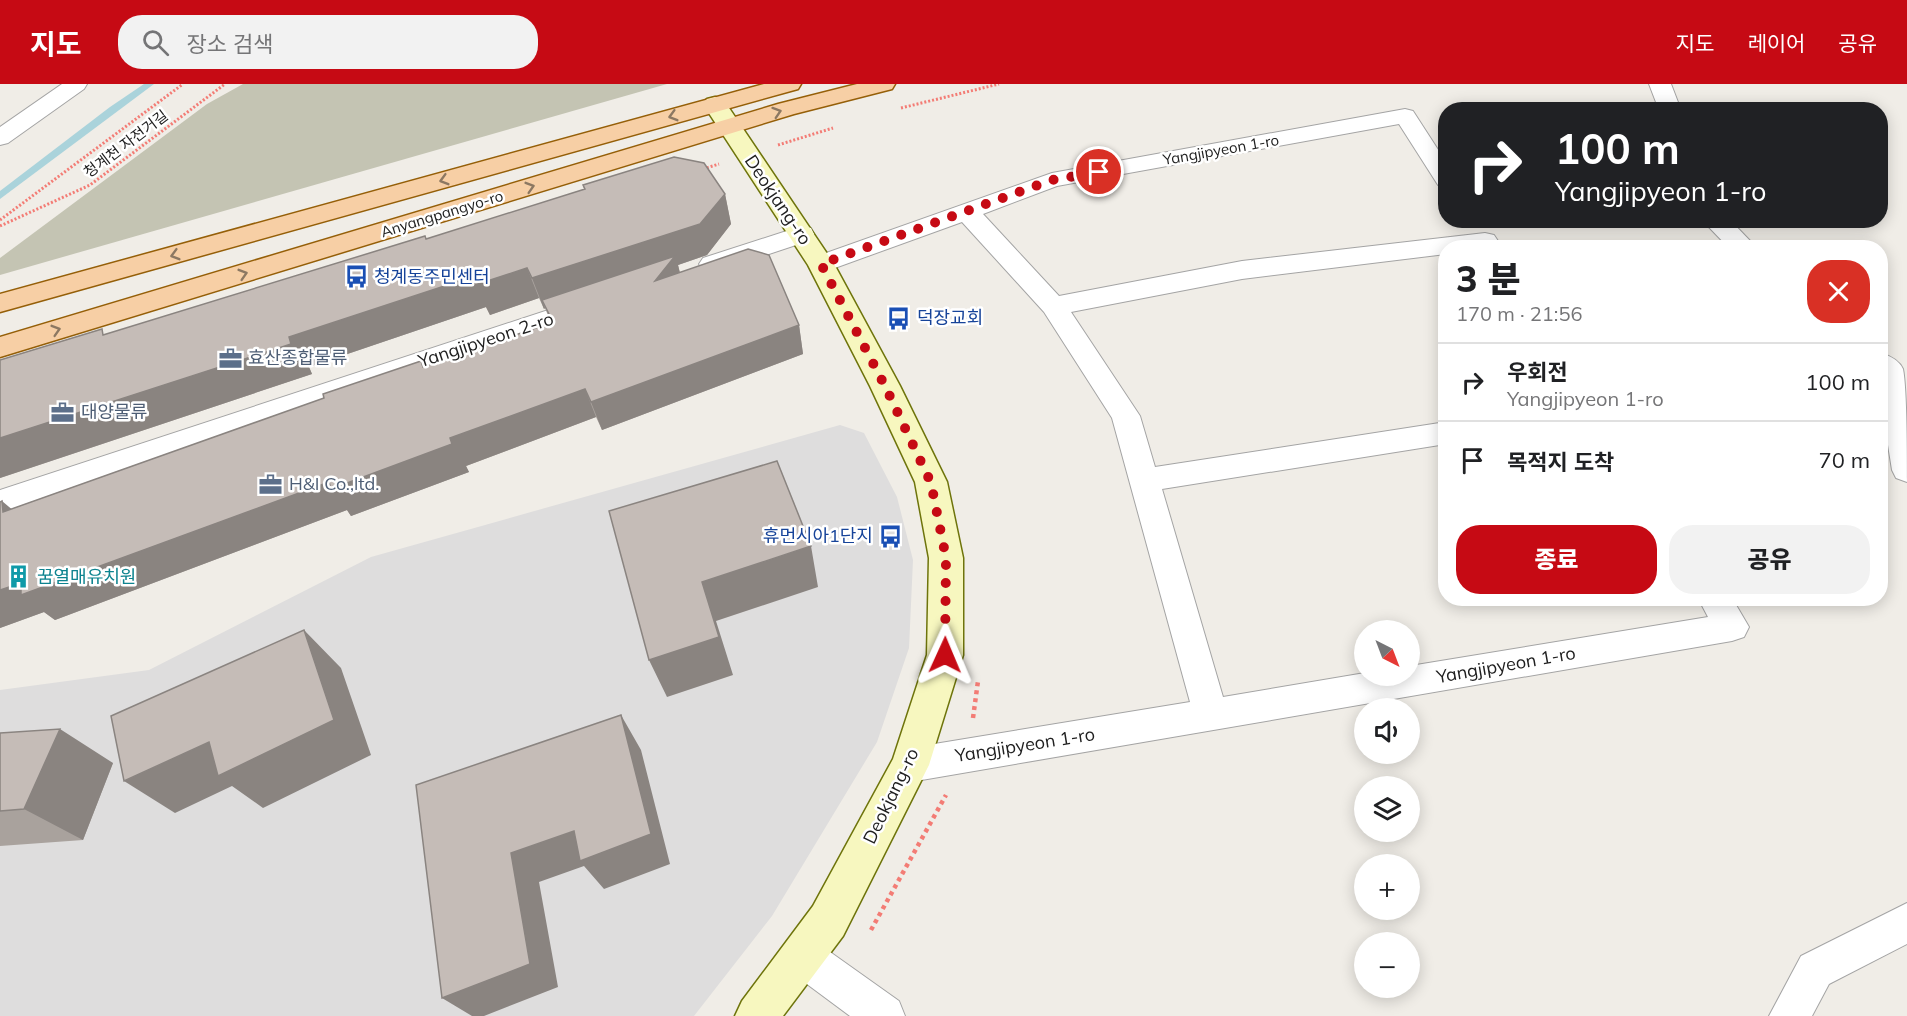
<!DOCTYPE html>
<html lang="ko">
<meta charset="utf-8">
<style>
:root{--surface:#fff;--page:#f2f2f2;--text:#202124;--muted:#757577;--line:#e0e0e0;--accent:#c60a14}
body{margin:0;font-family:Mulish,"Noto Sans KR",sans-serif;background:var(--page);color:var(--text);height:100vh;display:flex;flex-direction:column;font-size:22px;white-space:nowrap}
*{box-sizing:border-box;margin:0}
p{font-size:20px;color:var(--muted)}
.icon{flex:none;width:33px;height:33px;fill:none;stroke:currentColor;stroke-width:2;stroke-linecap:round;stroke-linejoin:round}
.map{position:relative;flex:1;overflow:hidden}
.details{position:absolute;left:1438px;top:156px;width:450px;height:366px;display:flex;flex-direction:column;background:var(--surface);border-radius:24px;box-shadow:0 3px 15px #0003}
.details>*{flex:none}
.banner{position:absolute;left:1438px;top:18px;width:450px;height:126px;border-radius:24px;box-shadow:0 3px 15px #0003;background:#202124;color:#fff;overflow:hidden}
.needle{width:39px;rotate:138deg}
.controls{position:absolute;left:1354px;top:536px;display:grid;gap:12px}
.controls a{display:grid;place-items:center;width:66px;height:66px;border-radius:50%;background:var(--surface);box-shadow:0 3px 15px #0003;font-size:30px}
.pin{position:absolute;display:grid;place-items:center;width:51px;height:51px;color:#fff;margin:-26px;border:3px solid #fff;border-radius:50%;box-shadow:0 2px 6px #0007}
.me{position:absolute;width:66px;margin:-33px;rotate:1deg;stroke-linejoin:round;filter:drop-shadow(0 0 4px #0008)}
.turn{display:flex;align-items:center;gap:21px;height:126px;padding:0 18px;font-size:27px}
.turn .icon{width:78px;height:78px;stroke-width:2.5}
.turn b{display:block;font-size:42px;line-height:51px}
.round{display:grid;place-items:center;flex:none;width:63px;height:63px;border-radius:24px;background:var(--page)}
.summary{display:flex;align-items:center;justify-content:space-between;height:102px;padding:0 18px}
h1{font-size:36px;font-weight:800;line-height:45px}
.cta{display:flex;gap:12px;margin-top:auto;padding:12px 18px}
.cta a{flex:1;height:69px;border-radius:24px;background:var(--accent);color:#fff;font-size:24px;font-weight:800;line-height:69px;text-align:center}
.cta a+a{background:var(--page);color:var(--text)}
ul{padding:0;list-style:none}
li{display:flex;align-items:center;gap:18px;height:78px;padding:0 18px;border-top:2px solid var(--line)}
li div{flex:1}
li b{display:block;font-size:22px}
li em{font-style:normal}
header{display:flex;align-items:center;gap:36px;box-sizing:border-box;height:84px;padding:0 30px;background:var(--accent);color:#fff}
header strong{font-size:28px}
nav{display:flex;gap:33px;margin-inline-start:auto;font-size:21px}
.search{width:420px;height:54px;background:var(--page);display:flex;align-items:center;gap:15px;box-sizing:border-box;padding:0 21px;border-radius:24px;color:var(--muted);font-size:22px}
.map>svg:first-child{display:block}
.residential{fill:#dedddd}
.construction{fill:#c4c4b3}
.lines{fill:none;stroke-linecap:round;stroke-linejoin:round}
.stream{fill:#aad3db;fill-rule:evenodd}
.street-casing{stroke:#a4a4a4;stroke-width:2}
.secondary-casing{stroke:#6e740b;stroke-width:3}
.primary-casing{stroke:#955f08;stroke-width:3}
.path-far1{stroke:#f37c75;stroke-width:3;stroke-dasharray:2 2;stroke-linecap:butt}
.path{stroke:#f37c75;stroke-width:4.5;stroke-dasharray:4 4;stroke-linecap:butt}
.street{fill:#fff;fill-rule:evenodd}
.secondary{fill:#f7f7bf;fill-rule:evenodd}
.primary{fill:#f7cfa5;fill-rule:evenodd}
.wall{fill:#a9a29d}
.shaded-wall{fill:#8a8480}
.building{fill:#c5bcb7;stroke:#8a8480;stroke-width:1.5}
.oneway{stroke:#8c7862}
.route{stroke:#c60a14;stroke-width:10;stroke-dasharray:0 18}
.labels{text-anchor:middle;stroke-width:5;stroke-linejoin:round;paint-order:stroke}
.far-street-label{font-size:15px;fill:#202020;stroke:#fff}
.street-label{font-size:18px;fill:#202020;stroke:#fff}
.transit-label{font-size:18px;fill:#164399;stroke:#fff;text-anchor:start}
.service-label{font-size:18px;fill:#4e5e75;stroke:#fff;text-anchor:start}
.culture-label{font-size:18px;fill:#0d838f;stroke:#fff;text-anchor:start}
</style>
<header>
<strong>지도</strong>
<div class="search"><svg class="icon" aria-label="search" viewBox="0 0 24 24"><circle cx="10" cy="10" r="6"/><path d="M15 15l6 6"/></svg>장소 검색</div>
<nav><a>지도</a><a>레이어</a><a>공유</a></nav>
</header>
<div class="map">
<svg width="1907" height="932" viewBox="0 0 1907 932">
<rect width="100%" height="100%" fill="#f0ede7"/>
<!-- residential -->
<path class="residential" d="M840 341 864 349 897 413 913 476 909 564 877 658 772 832 694 932H0V606L149 586 371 473Z"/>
<!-- construction -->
<path class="construction" d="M243 0H667L0 191V174L207 20Z"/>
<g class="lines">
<!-- stream -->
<path class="stream" d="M144 0H154L0 115V107L110 23Z"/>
<defs>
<path id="street" d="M62 0H87L84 5 8 59 0 61V43Z
M1649 0H1671L1681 26H1659Z
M1405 25 1413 27 1446 78V103L1438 101 1399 40 1057 102 983 130 1059 212 1242 177 1485 149 1494 151 1498 157 1491 164H1446V170L1242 195 1071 228 1140 332 1155 383 1446 338V360L1162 405 1223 613 1365 589 1410 591V582L1708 533 1698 514H1732L1749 543 1744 553 1732 557 910 698 897 693 892 681 897 669 910 664 1190 618 1112 334 1044 228 962 138 821 189 812 186 808 180 812 174 1052 89Z
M1702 136H1730L1757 164H1729Z
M802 142 811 144 814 150 811 156 712 189 703 186 699 180 703 174Z
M591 212 600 215 604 221 600 227 0 430V406Z
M1881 269C1890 272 1899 276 1903 285 1907 305 1907 373 1907 398L1896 394 1892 386 1881 317Z
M1907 819V860L1829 900 1812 932H1769L1801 872Z
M802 852 816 858 899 917 905 932H850L788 886 782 872 788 858Z"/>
<path id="secondary" d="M715 13 723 15 834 180 900 302 947 398 963 474V571L929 681 843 852 783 932H735L742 917 813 822 893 675 927 571 929 474 915 398 870 302 808 181 703 20 707 15Z"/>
<path id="primary" d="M764 0H801L798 5 0 228V210Z
M857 0H895L892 5 794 30 0 273V253L778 20Z"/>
</defs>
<!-- street casing -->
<use href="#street" class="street-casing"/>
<!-- secondary casing -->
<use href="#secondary" class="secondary-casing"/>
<!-- primary casing -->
<use href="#primary" class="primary-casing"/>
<!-- path-far1 -->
<path class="path-far1" d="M901 24 999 0
M778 61 833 44
M703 85 719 80
M0 136 183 0
M0 142 90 101 225 0"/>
<!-- path -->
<path class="path" d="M973 634 978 597
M871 846 946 711"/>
<!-- street -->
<use href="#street" class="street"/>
<!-- secondary -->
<use href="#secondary" class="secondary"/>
<!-- primary -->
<use href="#primary" class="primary"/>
</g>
<!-- wall -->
<path class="wall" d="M583 101 725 110 731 140 707 171 678 181 680 189 799 241 803 270 602 346 596 333 466 382 469 388 351 432 347 426 55 536 44 528 0 544V418L11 425 324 314 421 277 424 283 551 239 545 224 544 225 539 214 490 231 486 223 309 283 312 290 0 394V276L107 250 426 155 584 106Z
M0 649 113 679 83 756 0 762Z"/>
<!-- shaded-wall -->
<path class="shaded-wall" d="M725 110 731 140 707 171 678 181 683 202 542 216 545 224 544 225 532 194Z
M527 184 539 214 490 231 486 223 309 283 312 290 0 394V354L289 253 472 193Z
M799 241 803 270 602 346 591 318Z
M585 305 596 333 466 382 469 388 351 432 347 426 55 536 44 528 0 544V506L329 398Z
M2 417 34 444 3 428Z
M811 462 818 503 716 537 733 591 667 613 649 576 702 498Z
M304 546 341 584 371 671 263 724 232 702 175 729 124 697 209 658Z
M621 631 641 666 670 780 604 805 584 782 539 798 558 903 484 932H472L442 914 511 769 574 747Z
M60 645 113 679 83 756 24 725Z"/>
<!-- building -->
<path class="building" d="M674 73 704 79 725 110 700 140 532 194 527 184 475 201 472 193 289 253 291 260 0 354V276L102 245 103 251 425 152 426 155 585 105 583 101Z
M748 165 769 171 799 241 591 318 585 305 450 354 452 360 331 405 329 398 21 511V499L0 506V418L2 417 3 428 324 314 323 310 421 277 423 283 553 238 542 216 675 172 655 197Z
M777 377 811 462 702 498 719 553 649 576 609 427Z
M304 546 334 636 218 692 209 658 124 697 111 632Z
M621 631 651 750 580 777 574 747 511 769 530 880 442 914 416 701Z
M60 645 24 725 0 727V649Z"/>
<!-- one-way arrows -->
<defs><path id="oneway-chevron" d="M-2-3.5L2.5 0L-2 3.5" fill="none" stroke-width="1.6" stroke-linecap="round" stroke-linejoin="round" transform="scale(1.5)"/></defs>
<g class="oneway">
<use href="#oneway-chevron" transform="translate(777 28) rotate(-18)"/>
<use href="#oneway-chevron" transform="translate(673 32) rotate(164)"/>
<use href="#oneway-chevron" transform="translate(444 96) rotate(164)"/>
<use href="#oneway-chevron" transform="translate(530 103) rotate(-17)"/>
<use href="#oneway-chevron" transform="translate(175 171) rotate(164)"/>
<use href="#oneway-chevron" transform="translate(243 190) rotate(-17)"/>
<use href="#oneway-chevron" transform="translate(56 246) rotate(-17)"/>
</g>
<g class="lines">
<!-- route -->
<path class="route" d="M945 571 946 474 931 399 885 302 821 180 1052 96 1099 88"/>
</g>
<!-- icons -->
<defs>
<symbol id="bus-bare" viewBox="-9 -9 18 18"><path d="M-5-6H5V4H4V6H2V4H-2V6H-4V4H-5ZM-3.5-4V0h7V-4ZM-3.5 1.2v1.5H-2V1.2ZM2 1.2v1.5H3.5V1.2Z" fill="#1a4fb4" stroke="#fff" stroke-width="2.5" paint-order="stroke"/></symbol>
<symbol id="office-bare" viewBox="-9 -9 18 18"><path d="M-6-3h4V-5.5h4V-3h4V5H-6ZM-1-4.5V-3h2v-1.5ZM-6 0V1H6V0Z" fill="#5c6f8a" stroke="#fff" stroke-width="2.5" paint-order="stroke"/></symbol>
<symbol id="building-bare" viewBox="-9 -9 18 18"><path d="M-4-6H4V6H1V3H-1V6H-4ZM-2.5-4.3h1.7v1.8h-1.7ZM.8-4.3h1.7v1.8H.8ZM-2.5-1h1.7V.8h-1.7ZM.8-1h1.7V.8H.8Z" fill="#0f9aa8" stroke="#fff" stroke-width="2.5" paint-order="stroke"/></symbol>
</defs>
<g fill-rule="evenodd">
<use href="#bus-bare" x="340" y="176" width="33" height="33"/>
<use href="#bus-bare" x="882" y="218" width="33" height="33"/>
<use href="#office-bare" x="214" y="258" width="33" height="33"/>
<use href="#office-bare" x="46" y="312" width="33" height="33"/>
<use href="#office-bare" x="254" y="384" width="33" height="33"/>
<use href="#bus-bare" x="874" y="436" width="33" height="33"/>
<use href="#building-bare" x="2" y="476" width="33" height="33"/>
</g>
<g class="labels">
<!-- far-street labels -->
<g class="far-street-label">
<text transform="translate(126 60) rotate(-37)" y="5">청계천 자전거길</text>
<text transform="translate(1221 66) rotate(-10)" y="5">Yangjipyeon 1-ro</text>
<text transform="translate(442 130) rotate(-17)" y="5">Anyangpangyo-ro</text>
</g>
<!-- street labels -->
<g class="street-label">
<text transform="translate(778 116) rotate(56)" y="6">Deokjang-ro</text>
<text transform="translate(486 256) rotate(-18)" y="6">Yangjipyeon 2-ro</text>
<text transform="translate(1506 581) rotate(-10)" y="6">Yangjipyeon 1-ro</text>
<text transform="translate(1025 661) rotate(-9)" y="6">Yangjipyeon 1-ro</text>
<text transform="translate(891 712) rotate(-64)" y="6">Deokjang-ro</text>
</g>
<!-- transit labels -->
<g class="transit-label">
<text x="374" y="199">청계동주민센터</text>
<text x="917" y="240">덕장교회</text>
<text x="873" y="458" text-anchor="end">휴먼시아1단지</text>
</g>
<!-- service labels -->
<g class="service-label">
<text x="248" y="280">효산종합물류</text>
<text x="81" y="334">대양물류</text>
<text x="289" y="406">H&amp;I Co.,ltd.</text>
</g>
<!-- culture labels -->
<g class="culture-label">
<text x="37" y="499">꿈열매유치원</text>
</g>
</g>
</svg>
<div class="controls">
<a><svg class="needle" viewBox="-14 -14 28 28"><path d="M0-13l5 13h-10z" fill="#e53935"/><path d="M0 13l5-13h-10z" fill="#757577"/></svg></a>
<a><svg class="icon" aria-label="sound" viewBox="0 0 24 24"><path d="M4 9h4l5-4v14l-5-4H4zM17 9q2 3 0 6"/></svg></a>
<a><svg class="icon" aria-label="layers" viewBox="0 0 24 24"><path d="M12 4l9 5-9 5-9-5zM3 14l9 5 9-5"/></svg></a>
<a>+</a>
<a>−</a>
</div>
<div class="pin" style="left:1099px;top:88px;background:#d93025"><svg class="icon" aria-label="arrive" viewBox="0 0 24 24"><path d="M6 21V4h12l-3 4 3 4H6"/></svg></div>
<svg class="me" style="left:945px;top:571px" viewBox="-20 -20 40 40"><path d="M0-17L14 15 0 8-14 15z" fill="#c60a14" stroke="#fff" stroke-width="4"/></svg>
<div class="banner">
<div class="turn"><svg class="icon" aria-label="right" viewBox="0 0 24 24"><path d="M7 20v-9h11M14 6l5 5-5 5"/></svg><div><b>100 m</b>Yangjipyeon 1-ro</div></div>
</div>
<section class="details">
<div class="summary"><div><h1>3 분</h1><p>170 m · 21:56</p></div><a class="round" style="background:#d93025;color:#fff"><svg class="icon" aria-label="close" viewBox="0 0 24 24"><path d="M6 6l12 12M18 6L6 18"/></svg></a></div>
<ul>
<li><svg class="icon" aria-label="right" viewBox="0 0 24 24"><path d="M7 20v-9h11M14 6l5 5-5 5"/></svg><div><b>우회전</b><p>Yangjipyeon 1-ro</p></div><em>100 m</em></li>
<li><svg class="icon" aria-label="arrive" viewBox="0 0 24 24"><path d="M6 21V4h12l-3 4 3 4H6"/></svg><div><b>목적지 도착</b></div><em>70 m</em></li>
</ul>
<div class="cta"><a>종료</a><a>공유</a></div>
</section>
</div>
